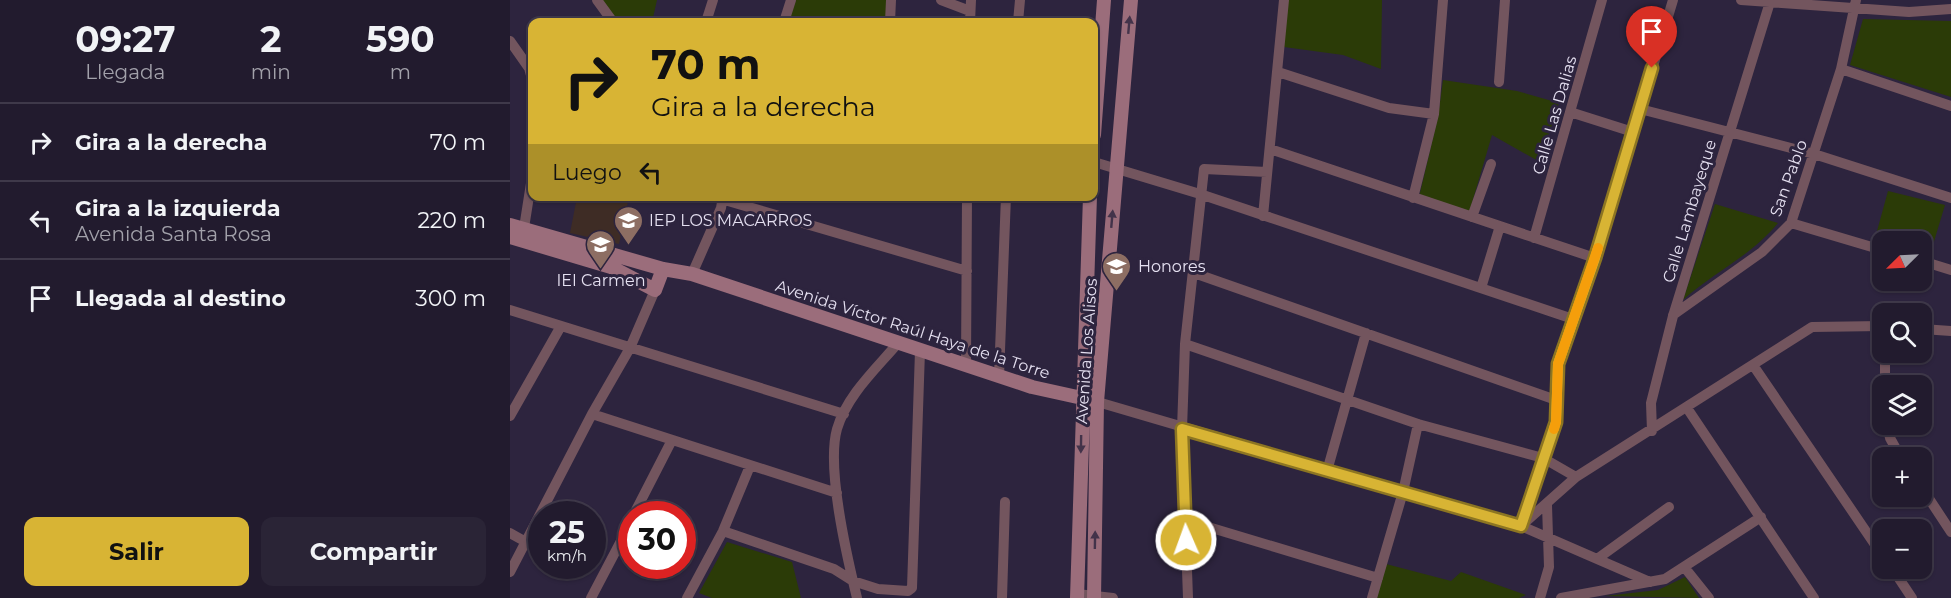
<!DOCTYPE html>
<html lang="es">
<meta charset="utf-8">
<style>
:root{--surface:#221b2e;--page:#2a2436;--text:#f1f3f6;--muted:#a2a1aa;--line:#3f394a;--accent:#d8b434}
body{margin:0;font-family:Montserrat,sans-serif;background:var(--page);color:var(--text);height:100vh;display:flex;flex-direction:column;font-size:22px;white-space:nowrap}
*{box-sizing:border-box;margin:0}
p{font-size:20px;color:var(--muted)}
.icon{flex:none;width:33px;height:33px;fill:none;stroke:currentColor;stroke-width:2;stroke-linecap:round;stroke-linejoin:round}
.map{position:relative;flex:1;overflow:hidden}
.sheet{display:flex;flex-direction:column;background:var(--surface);width:510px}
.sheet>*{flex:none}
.banner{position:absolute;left:18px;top:18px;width:570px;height:183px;border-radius:12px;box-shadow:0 2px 4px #0004,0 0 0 2px var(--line);background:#d8b434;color:#111;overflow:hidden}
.needle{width:39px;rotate:246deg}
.tools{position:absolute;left:1362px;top:231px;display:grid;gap:12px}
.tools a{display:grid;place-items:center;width:60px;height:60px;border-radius:12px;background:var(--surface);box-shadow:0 2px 4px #0004,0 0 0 2px var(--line);font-size:30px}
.speed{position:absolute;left:18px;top:501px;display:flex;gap:12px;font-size:30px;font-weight:700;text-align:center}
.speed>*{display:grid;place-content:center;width:78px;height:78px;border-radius:50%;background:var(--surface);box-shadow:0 2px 4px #0004,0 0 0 2px var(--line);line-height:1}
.speed small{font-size:15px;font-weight:400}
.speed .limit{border:9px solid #d22;background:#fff;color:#111}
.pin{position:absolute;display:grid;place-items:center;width:51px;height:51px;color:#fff;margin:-62px -26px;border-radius:50% 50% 50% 0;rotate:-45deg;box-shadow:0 0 6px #0007}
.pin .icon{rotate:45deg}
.me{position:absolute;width:66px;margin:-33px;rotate:358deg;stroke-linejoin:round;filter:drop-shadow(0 0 4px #0008)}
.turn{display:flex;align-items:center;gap:21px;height:126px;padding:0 24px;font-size:27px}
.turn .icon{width:78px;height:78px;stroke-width:2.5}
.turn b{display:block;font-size:42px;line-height:51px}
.then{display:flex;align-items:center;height:57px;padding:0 24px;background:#0003;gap:12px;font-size:22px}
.eta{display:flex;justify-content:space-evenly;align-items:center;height:102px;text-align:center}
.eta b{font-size:36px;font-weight:700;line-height:42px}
.primary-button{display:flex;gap:12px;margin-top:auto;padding:12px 24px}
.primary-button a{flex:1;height:69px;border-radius:12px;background:var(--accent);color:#111;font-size:24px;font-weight:700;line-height:69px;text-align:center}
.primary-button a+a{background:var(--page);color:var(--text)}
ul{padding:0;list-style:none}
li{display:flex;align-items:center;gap:18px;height:78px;padding:0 24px;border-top:2px solid var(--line)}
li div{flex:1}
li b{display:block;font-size:22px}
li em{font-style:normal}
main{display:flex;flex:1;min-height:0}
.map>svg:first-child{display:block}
.commercial{fill:#3e2c25}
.green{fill:#2b3b07}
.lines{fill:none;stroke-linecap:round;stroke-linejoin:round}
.street{stroke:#73555e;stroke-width:10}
.secondary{stroke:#9b6d7b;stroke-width:14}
.oneway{fill:#43334a}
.route-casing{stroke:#8c7522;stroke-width:15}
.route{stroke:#d8b434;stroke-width:10}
.slow{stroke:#f59e0b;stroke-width:10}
.labels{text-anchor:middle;stroke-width:6;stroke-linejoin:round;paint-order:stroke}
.street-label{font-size:16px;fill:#e5e0f1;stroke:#2d243e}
.poi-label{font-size:16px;fill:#e5e0f1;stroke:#2d243e;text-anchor:start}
</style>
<main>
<section class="sheet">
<div class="eta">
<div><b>09:27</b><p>Llegada</p></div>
<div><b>2</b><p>min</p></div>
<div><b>590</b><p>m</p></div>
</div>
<ul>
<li><svg class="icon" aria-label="right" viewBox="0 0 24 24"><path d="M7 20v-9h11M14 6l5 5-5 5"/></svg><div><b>Gira a la derecha</b></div><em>70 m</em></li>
<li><svg class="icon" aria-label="left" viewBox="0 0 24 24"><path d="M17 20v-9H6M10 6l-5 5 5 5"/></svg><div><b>Gira a la izquierda</b><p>Avenida Santa Rosa</p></div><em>220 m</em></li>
<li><svg class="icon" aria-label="arrive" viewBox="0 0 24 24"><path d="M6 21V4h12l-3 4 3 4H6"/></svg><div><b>Llegada al destino</b></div><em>300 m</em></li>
</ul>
<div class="primary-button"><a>Salir</a><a>Compartir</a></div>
</section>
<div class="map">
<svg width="1441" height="598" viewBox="0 0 1441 598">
<rect width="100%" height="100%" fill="#2d243e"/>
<!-- commercial -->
<path class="commercial" d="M67 197H119L109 244 60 233Z"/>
<!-- green -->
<path class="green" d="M92 0H147L142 22H107Z
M286 0H377L376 22H278Z
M777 0H872L871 69 833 55 774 47Z
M1353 19 1441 21V97L1340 65Z
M933 80 1007 91 1049 103 1030 162 982 135 959 213 909 197 928 117Z
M1378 191 1435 205 1419 258 1412 255V242H1372V244L1364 242Z
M1205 204 1268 223C1240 257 1205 271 1173 300Z
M217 542 282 562 291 598H202L189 593Z
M876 564 941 581 951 572 1016 595 1009 598H867Z
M1175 577 1189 598 1095 596 1148 590Z"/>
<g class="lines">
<!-- street -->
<path class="street" d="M87 0 103 22
M431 0 460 11
M1231 0 1399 12 1441 9
M196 22 203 0
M274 22 281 0
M380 22 381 0
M460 22 461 0
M508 22 510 0
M0 41 19 68 22 79
M1331 69 1441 106
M768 72 879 108 924 114
M989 82 995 0
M1130 109 1304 154 1441 198
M1060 112 1123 132
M760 149 1085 258
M584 162 690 194 1063 319
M201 196 457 271
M903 198 924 114 933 0
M753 216 774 0
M962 217 981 164
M1281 223 1372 250
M14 228 22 177
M1024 238 1092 0
M1412 261 1441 270
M684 273 1046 400
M182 274 211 208 213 196
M971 288 990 226
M0 310 334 414
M1163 315 1252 252 1281 223 1331 69 1346 0
M1412 329 1441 331
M675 344 908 424 1033 458 1066 477
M1375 352V386
M1243 365 1372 555
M456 366 457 196
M489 376 496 196
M581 400 1011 526 1140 582
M1177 408 1304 598
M82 414 327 493
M0 416 51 326
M1377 424 1380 438 1391 458
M1142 431 1141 403 1163 316 1260 2
M817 471 856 333
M1412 488 1441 532
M124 514 162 440
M675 520 868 578
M1012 525 1066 477 1302 327 1372 326
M1011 526 1046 422 1049 364 1085 258 1163 0
M213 531 324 569 343 581 368 589 398 591 402 588 410 351
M0 533 16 542
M1087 559 1159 507
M1175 568 1199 598
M1382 568 1402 598
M0 572 82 414 120 348 145 290
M567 594 603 598
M81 598 122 520
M177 598 213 531 240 466
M347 598C337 557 316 468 327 429 337 395 366 369 388 343
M492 598 495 502
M678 598 672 429 675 344 694 169 757 172
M862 598 893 492 908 424
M1030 598 1039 567 1037 505
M1051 598 1155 579 1251 517"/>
<!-- secondary -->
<path class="secondary" d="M584 135 594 0
M0 225 153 269 182 274 522 387 572 398
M0 237 101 267 145 290 153 269
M567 598 580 196
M584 598 587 402 621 0"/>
</g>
<!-- one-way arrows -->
<defs><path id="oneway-solid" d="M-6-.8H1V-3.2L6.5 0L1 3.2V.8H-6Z" transform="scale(1.5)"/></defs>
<g class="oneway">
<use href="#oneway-solid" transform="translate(619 25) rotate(-85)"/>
<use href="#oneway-solid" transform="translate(602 219) rotate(-85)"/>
<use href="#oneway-solid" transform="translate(571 444) rotate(91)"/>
<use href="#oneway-solid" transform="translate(585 540) rotate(-89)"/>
</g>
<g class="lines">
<defs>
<path id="route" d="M676 540 672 429 1011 526 1046 422 1048 364 1085 258 1142 68"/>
</defs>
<!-- route casing -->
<use href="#route" class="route-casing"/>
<!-- route -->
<use href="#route" class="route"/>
<!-- slow -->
<path class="slow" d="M1044 429 1046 422 1048 364 1088 248"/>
</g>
<!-- icons -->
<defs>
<symbol id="school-pin" viewBox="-11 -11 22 30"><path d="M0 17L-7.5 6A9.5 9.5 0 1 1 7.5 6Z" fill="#8d6e63" stroke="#2d243e"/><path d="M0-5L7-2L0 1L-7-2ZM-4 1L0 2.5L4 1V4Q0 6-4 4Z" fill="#fff"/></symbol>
<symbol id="university-pin" viewBox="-11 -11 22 30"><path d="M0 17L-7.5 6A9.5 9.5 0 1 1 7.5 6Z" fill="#8d6e63" stroke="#2d243e"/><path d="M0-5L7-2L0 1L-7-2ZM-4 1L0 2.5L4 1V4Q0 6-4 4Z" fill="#fff"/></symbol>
</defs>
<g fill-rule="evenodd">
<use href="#school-pin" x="102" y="204" width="33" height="45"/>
<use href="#school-pin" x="74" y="228" width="33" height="45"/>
<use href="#university-pin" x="590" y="250" width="33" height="45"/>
</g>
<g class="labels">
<!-- street labels -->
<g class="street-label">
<text transform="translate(1044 115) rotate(-74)" y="6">Calle Las Dalias</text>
<text transform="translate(1278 178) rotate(-70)" y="6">San Pablo</text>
<text transform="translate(1179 211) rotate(-73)" y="6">Calle Lambayeque</text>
<text transform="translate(403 329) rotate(18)" y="6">Avenida Víctor Raúl Haya de la Torre</text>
<text transform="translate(576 351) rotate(-86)" y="6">Avenida Los Alisos</text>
</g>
<!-- poi labels -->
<g class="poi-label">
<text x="139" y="226">IEP LOS MACARROS</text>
<text x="628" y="272">Honores</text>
<text x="91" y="286" text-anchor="middle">IEI Carmen</text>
</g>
</g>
</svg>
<div class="tools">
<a><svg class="needle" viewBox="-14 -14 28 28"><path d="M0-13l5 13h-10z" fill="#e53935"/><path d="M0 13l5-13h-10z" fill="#a2a1aa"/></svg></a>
<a><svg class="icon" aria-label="search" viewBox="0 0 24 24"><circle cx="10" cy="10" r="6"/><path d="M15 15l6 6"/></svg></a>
<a><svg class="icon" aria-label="layers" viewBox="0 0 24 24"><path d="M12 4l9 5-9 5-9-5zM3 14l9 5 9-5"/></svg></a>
<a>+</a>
<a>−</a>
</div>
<div class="speed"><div>25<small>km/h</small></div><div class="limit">30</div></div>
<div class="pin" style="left:1142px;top:68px;background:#d93025"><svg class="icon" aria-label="arrive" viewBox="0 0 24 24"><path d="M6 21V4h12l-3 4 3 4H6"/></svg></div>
<svg class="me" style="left:676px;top:540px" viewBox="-20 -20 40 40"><circle r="17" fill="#d8b434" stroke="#fff" stroke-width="3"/><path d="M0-11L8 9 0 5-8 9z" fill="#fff"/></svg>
<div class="banner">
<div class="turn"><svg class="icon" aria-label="right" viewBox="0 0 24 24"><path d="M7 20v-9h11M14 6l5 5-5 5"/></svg><div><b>70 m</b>Gira a la derecha</div></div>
<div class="then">Luego<svg class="icon" aria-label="left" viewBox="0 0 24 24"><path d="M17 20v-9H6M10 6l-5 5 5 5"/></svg></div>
</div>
</div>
</main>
